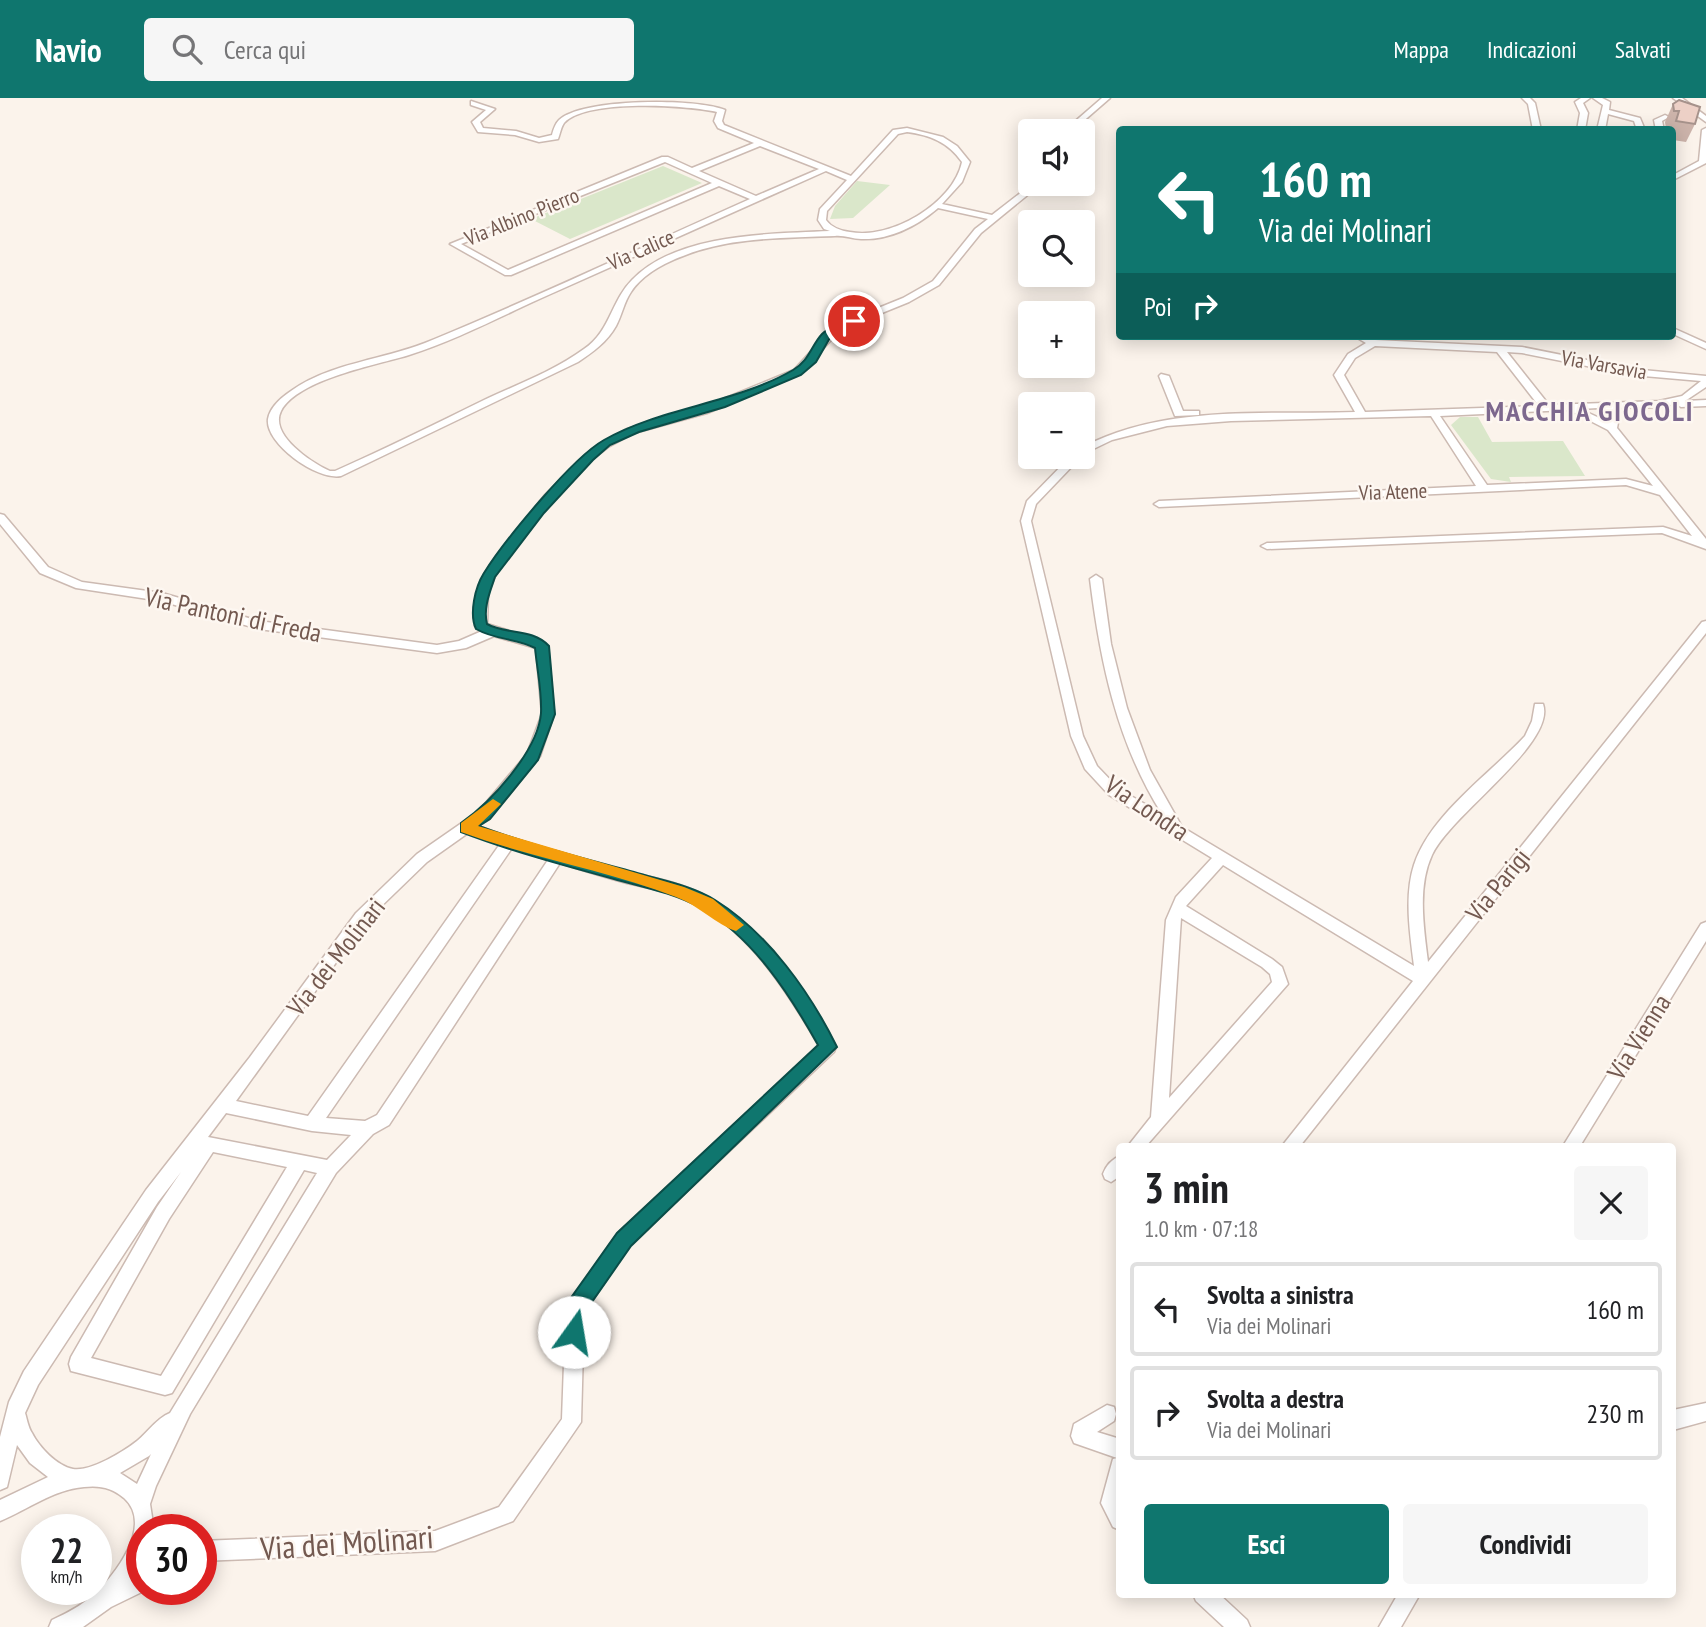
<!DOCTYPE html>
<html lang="it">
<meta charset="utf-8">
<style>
:root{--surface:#fff;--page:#f6f6f6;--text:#202124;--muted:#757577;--line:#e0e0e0;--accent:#0f766e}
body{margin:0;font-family:"PT Sans Narrow",sans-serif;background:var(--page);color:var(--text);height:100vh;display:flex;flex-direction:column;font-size:26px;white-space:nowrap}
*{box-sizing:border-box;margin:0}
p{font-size:23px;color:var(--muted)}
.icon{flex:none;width:38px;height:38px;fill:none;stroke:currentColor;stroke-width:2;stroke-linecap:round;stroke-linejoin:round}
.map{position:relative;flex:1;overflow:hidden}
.details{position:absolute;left:1116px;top:1045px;width:560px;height:455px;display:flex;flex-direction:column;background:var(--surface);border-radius:7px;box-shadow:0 4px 18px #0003}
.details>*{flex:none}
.top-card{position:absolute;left:1116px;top:28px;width:560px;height:214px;border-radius:7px;box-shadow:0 4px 18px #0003;background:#0f766e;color:#fff;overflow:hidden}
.controls{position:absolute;left:1018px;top:21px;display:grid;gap:14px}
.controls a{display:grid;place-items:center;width:77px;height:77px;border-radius:7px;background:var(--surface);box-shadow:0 4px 18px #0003;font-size:35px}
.speed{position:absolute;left:21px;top:1416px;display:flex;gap:14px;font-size:35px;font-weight:700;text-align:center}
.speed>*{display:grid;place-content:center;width:91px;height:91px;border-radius:50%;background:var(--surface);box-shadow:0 4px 18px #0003;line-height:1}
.speed small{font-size:18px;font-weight:400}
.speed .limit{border:10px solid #d22;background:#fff;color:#111}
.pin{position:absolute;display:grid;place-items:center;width:60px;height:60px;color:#fff;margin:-30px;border:4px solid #fff;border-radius:50%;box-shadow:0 2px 7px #0007}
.me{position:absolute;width:77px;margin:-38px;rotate:13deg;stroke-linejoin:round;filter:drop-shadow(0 0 5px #0008)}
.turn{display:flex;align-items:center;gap:24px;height:147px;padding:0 28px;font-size:32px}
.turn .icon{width:91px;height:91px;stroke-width:2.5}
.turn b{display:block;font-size:49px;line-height:60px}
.then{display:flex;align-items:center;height:66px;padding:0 28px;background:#0003;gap:14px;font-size:26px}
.round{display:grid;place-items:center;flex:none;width:74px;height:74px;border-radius:7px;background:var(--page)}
.headline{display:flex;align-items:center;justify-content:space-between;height:119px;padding:0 28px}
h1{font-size:42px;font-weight:600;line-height:52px}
.primary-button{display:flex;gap:14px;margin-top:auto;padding:14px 28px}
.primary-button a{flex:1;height:80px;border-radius:7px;background:var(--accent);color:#fff;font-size:28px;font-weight:600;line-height:80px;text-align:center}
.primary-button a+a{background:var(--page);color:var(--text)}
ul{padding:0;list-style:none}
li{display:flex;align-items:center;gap:21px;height:94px;margin:0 14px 10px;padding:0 14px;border:4px solid var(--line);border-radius:7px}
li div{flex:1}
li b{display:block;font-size:26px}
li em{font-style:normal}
header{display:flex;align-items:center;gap:42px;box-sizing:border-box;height:98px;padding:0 35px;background:var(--accent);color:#fff}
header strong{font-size:33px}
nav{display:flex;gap:38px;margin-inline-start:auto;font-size:24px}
.search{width:490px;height:63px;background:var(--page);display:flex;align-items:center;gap:18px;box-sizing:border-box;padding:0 24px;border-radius:7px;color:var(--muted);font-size:26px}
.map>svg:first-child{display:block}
.green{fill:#dae7ca}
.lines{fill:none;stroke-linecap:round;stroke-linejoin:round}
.minor-casing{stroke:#ccbab2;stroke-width:3}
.minor{fill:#fff;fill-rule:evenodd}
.wall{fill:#ccb3aa}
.building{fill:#edd0c6;stroke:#a6928b;stroke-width:2}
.route{fill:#0f766e;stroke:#0a4d48;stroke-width:2}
.slow{fill:#f59e0b}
.labels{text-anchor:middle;stroke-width:5;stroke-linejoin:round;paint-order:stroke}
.far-street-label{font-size:21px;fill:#735950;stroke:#fdf7f1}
.street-label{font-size:26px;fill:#735950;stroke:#fdf7f1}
.far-district-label{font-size:28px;font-weight:bold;letter-spacing:2px;fill:#7d688e;stroke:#fdf7f1}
.near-street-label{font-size:32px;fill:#735950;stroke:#fdf7f1}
</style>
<header>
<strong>Navio</strong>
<div class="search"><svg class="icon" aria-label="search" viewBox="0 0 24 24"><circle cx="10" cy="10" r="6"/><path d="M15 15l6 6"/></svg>Cerca qui</div>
<nav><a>Mappa</a><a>Indicazioni</a><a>Salvati</a></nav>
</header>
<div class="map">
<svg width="1706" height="1529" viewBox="0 0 1706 1529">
<rect width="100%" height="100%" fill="#fbf3eb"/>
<!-- green -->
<path class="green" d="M663 68 702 85 570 141 531 121Z
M857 83 890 87 853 120 830 121 835 108Z
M1460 319H1478L1492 344 1563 343 1585 378 1509 379 1511 384 1491 381 1451 327Z"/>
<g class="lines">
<defs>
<path id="minor" d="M1102 0H1110L1072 33H1064Z
M1522 0H1530L1535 5 1541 32H1533L1528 6Z
M1581 0H1590L1583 5 1588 15 1585 32H1577L1580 15 1575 4Z
M1593 0H1602L1610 4 1609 12 1640 20 1645 32H1637L1634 23 1608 16 1605 32H1597L1603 7Z
M1673 0H1682L1706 18V24Z
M471 3 495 11 480 24 483 30 516 33 539 40 552 37C553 33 555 26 559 22 582 0 697 0 725 12L722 23 724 27 851 78 893 32 907 30 943 39 957 48 970 64 962 84 942 106 992 117 1032 86H1041L981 135 939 187 909 204 840 232 800 276 707 315 634 335 608 349 590 363 553 401 505 461 496 476 488 495 487 526 539 542 548 548 554 616 540 658 489 721 478 728C523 745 570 758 617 771 646 779 677 783 704 797 759 825 809 894 836 949L834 954 630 1147 584 1214 581 1324 513 1423 435 1453 201 1463V1443L435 1433 499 1409 562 1321 566 1211 569 1205 618 1135 819 948C787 892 745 826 684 800 665 793 646 789 627 785 605 779 582 772 560 765L389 1027 373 1036 336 1075 190 1316 156 1388 150 1406 154 1432H142V1465L137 1475 142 1473V1491H148L111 1509 83 1529H49L52 1522C67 1515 81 1508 93 1497 115 1478 154 1427 124 1400 112 1390 100 1387 84 1389 52 1392 29 1411 0 1423V1402L48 1379 30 1365 17 1347 7 1389 0 1392V1339L9 1304 24 1273 146 1092 250 959 356 815 417 756 479 713 527 656 542 616 536 550 494 538 466 550 437 555 259 531 161 503 76 490 40 475 0 426V416L4 417 48 469 82 484 162 495 259 523 437 547 459 543 482 533 475 528 474 516 477 495 484 476 497 457 545 397 583 359 601 345 627 331 699 311 794 272 834 228 903 200 933 183 975 131 988 121 938 110C917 128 890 142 861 141 852 141 844 137 835 138 785 140 730 139 683 158 664 165 642 177 631 194 624 204 622 217 616 228 607 244 593 254 578 264L341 378C318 383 265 346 268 321 270 309 282 299 291 293 330 265 382 262 425 245 535 200 642 149 750 101L719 88 511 177H505L450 146 662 59H668L692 70 754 45 718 30 714 23 717 14C686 7 586 1 564 25 561 29 560 36 558 41L539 44 515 37 478 34 472 24 486 12 471 7ZM907 34C930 37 948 44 962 64 953 106 890 142 850 134 841 133 831 129 826 122L827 113 898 36ZM760 48 819 71 756 98 699 73ZM665 64 712 85 508 172 461 146ZM826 73 847 82 820 111 818 122 824 131 830 133C769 136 677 135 632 182 611 203 610 234 584 251 554 273 518 286 484 302 435 326 385 351 335 373H330C312 365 269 337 281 313 298 281 377 267 409 257 459 241 507 215 555 194 645 154 735 113 826 73ZM468 735 500 746 308 1018 236 1003 366 823 427 764ZM512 750 548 762 377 1017 365 1023 326 1020ZM226 1015 312 1033 351 1037 327 1062 208 1039ZM213 1054 287 1069 161 1278 91 1260 169 1121ZM304 1072 317 1075 170 1315C157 1320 148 1334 137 1343 123 1354 90 1374 73 1371 57 1368 39 1349 32 1335 28 1329 27 1321 25 1315L38 1287 158 1104 181 1074 157 1109 71 1259 69 1266 71 1273 165 1297 172 1295ZM151 1356 137 1386 120 1375 149 1358Z
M1665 17 1669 19 1662 23 1664 32H1656L1654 22Z
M1706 30V65L1673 82V77L1699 63 1702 32Z
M1673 230 1706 245V251L1673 236Z
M1354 238H1366L1375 242 1522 249 1632 271 1706 278V289L1685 303 1706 302V308L1681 309 1676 306 1659 309 1614 310 1620 314 1617 330 1706 441V451L1662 435 1267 451 1261 448 1267 445 1663 429 1692 438 1660 397 1626 387 1159 409 1154 406 1159 403 1476 388 1431 318 1231 323 1167 328 1112 342 1083 356V349C1166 306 1265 317 1355 314L1334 277 1348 256 1366 245ZM1375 248 1497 254 1539 308 1365 314 1344 277 1355 260ZM1507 254 1522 255 1632 277 1701 283 1682 298 1659 303 1549 307ZM1598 310 1610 315 1608 324 1580 311ZM1569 312 1608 332 1653 388 1626 381 1487 387 1440 318Z
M1161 276 1169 278 1183 313H1199V317L1175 318 1159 278Z
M1070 359H1081L1036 406 1031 423 1083 638 1097 668 1119 691 1162 716C1117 645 1100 563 1090 481L1096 477 1102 481 1111 546 1127 610 1150 672 1182 729 1414 868C1410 836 1404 798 1414 767 1430 717 1490 676 1525 638L1532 623 1535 606H1543C1557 645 1450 717 1432 757 1417 789 1424 831 1428 864L1702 524 1706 523V535L1300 1048H1282L1413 883 1223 767 1186 808 1272 861 1282 869 1288 886 1146 1048H1128L1151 1019 1166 822 1176 799 1212 760 1109 697 1085 671 1071 638 1021 423 1027 403ZM1181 820 1262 869 1270 876 1272 884 1169 1000Z
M1706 824V843L1580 1048H1563L1701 826Z
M1120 1058V1078L1111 1084 1105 1081 1103 1076C1106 1068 1112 1061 1120 1058Z
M1706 1305V1323L1673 1332V1312Z
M1107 1307 1114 1309 1116 1316 1114 1323 1097 1334 1120 1341V1432L1113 1429 1101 1405 1113 1361 1117 1360 1074 1345 1071 1338 1074 1326Z
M1193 1496H1219L1247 1522 1250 1529H1224L1196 1503Z
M1398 1496H1420L1401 1529H1379Z"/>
</defs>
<!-- minor casing -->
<use href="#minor" class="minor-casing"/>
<!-- minor -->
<use href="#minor" class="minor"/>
</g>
<!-- wall -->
<path class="wall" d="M1673 6 1695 26 1686 44 1673 42V32L1666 31 1665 24Z"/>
<!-- building -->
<path class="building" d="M1679 2 1700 9 1695 26 1676 23 1679 13H1674L1673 6Z"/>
<!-- route -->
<path class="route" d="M850 221 859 223 831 238 816 264 801 277 725 309 639 334 610 347 593 362 544 415 495 479C490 494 483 510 487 526 507 537 532 530 549 548L555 616 538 662 490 721 479 728C530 747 582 760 634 774 660 782 691 787 715 802 768 835 810 894 837 949L631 1148 585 1214 581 1241 574 1244 567 1241 564 1234 568 1204 617 1135 818 947C790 897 753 839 701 810 674 795 643 789 614 781 562 767 511 753 461 734V725C491 704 538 653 541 615 542 594 537 571 535 550 516 540 495 542 476 531 469 516 475 489 484 475 504 443 572 360 604 342 662 309 734 306 793 272 809 263 811 248 822 236 829 229 842 225 850 221Z"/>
<!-- slow -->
<path class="slow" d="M493 701 501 706 478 728 684 789 713 801 744 827 736 833C717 827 698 807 676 799 606 772 531 760 461 734V725Z"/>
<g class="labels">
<!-- far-street labels -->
<g class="far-street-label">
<text transform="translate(522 119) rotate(-22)" y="7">Via Albino Pierro</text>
<text transform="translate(641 152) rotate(-24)" y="7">Via Calice</text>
<text transform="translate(1604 267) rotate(10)" y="7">Via Varsavia</text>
<text transform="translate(1393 394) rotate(-2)" y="7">Via Atene</text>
</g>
<!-- street labels -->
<g class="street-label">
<text transform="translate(233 517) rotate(12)" y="9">Via Pantoni di Freda</text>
<text transform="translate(1147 710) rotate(34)" y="9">Via Londra</text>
<text transform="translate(1498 787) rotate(-51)" y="9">Via Parigi</text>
<text transform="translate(336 859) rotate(-52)" y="9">Via dei Molinari</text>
<text transform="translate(1639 939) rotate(-58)" y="9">Via Vienna</text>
</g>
<!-- far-district labels -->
<g class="far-district-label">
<text x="1590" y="323">MACCHIA GIOCOLI</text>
</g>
<!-- near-street labels -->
<g class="near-street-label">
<text transform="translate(347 1445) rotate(-4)" y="11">Via dei Molinari</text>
</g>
</g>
</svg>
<div class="controls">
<a><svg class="icon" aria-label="sound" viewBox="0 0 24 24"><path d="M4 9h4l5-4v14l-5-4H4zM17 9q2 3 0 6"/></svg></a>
<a><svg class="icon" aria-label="search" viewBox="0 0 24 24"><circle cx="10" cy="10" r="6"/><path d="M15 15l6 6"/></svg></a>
<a>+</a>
<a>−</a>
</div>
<div class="speed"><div>22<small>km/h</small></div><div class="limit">30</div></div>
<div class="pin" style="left:854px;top:223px;background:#d93025"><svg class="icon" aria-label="arrive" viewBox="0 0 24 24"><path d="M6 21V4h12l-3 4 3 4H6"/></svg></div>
<svg class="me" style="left:574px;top:1234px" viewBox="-20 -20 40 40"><circle r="19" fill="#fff"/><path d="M0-13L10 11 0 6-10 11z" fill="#0f766e"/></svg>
<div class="top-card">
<div class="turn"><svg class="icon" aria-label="left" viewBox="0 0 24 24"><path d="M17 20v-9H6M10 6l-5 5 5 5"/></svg><div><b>160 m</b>Via dei Molinari</div></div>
<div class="then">Poi<svg class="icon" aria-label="right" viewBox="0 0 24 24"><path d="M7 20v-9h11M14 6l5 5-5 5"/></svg></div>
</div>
<section class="details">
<div class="headline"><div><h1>3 min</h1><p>1.0 km · 07:18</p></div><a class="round"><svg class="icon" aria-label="close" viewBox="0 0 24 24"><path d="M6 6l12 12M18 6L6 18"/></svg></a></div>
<ul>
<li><svg class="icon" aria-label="left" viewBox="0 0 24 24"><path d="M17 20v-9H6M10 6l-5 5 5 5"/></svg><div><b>Svolta a sinistra</b><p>Via dei Molinari</p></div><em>160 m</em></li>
<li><svg class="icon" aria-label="right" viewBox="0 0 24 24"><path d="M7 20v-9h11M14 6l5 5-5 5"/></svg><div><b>Svolta a destra</b><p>Via dei Molinari</p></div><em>230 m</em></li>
</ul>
<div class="primary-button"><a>Esci</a><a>Condividi</a></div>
</section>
</div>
